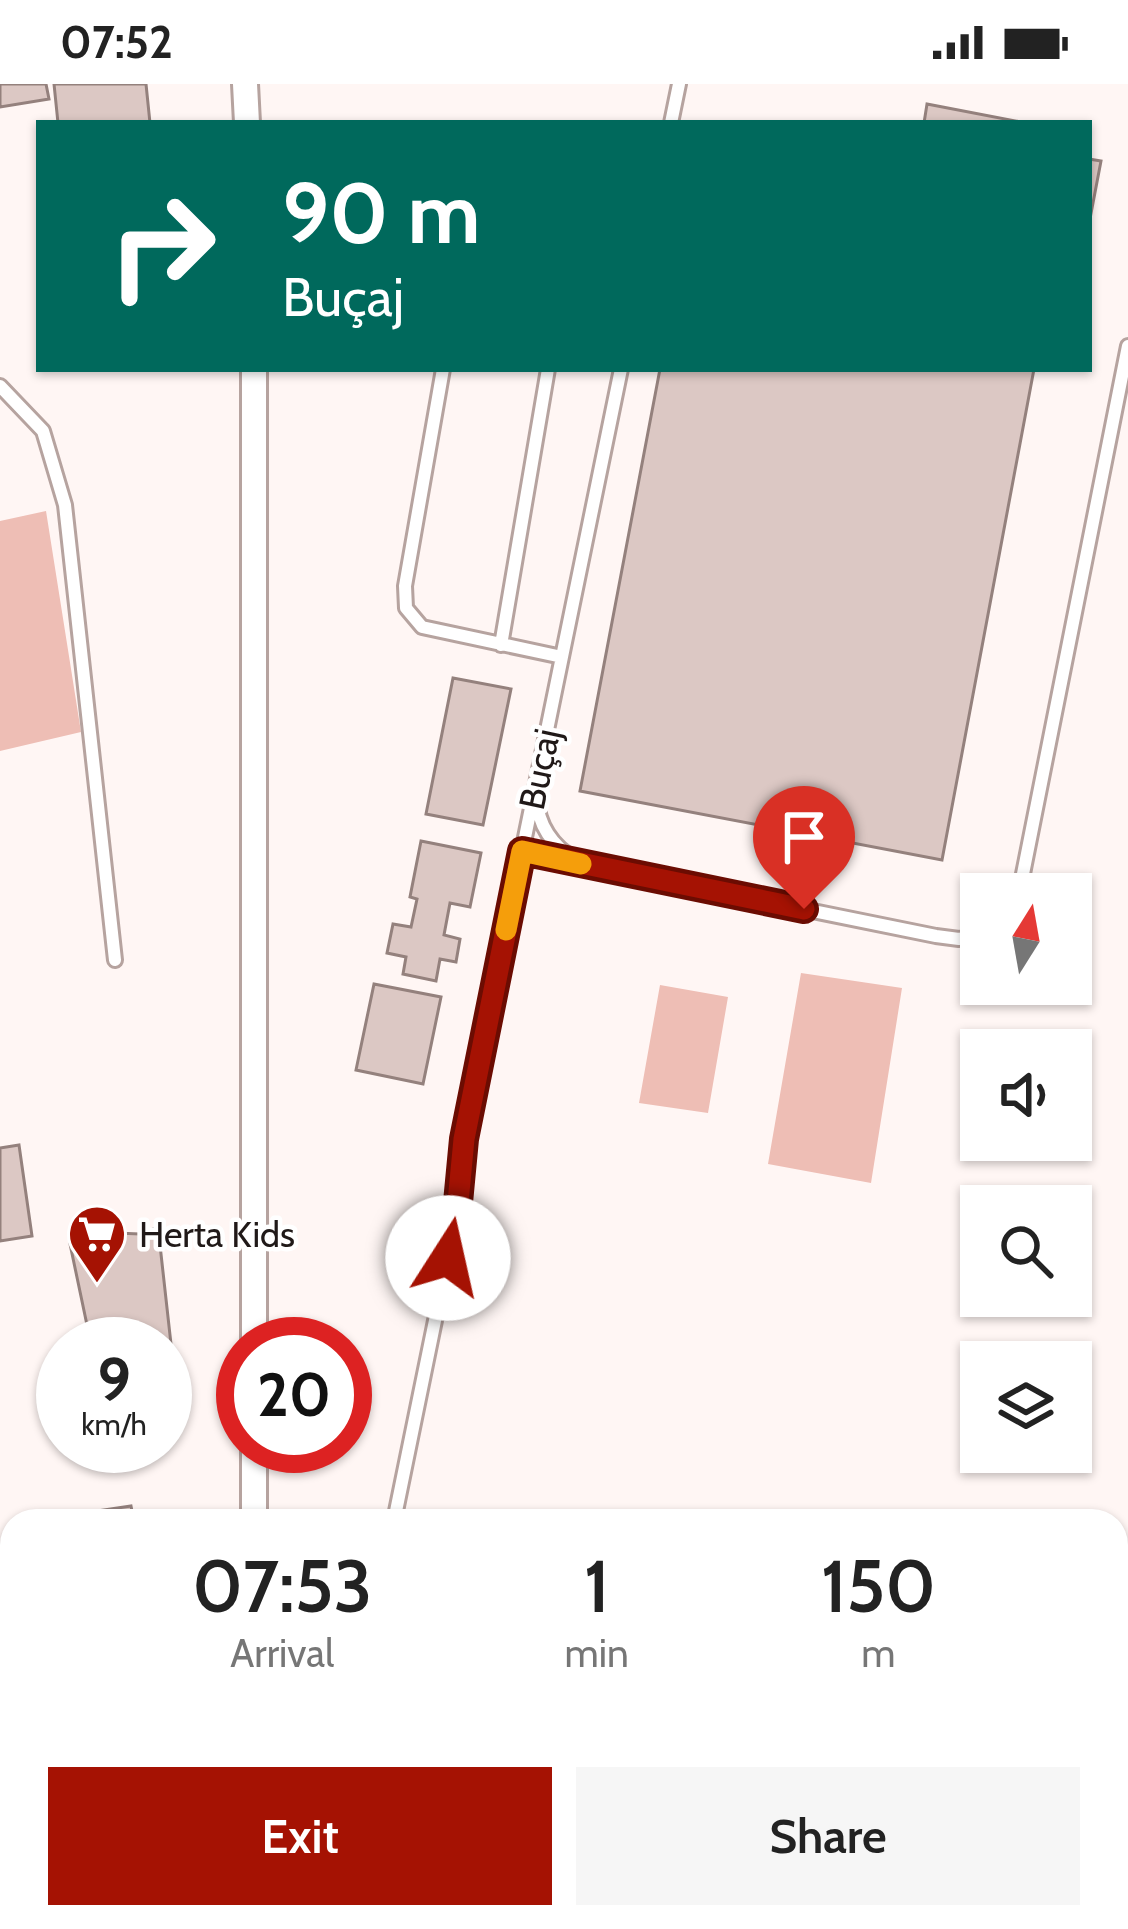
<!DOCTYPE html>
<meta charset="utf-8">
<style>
:root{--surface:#fff;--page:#f6f6f6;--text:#222;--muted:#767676;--accent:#a51203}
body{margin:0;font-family:Cabin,sans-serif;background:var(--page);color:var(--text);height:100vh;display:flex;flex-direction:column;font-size:45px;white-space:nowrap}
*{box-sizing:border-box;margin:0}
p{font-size:39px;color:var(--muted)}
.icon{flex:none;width:66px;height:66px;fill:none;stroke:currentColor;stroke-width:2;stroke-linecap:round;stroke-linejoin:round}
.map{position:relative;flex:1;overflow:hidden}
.panel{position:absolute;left:0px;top:1425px;width:1128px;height:420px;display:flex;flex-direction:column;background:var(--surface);border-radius:36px 36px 0 0;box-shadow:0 3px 9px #0004}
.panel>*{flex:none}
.top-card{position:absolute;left:36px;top:36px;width:1056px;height:252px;border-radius:0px;box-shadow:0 3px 9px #0004;background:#00695c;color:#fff;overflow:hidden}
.needle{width:78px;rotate:11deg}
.tools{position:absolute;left:960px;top:789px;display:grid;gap:24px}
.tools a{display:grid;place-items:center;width:132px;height:132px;border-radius:0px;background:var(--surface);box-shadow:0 3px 9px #0004;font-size:60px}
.speed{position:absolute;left:36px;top:1233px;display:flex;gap:24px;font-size:60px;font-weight:700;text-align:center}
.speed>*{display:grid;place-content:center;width:156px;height:156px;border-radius:50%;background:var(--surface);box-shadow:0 3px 9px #0004;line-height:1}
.speed small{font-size:30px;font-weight:400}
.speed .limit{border:18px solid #d22;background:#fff;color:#111}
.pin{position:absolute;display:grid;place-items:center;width:102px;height:102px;color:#fff;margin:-123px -51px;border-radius:50% 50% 50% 0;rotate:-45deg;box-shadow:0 0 12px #0007}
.pin .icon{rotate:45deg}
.me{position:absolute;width:132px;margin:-66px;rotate:10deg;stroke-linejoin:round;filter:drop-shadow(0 0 9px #0008)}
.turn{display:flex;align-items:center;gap:42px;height:252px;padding:0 48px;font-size:54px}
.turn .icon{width:156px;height:156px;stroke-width:2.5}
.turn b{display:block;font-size:84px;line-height:102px}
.eta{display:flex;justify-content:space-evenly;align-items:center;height:204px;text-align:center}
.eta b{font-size:72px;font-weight:600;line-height:84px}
.button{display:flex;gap:24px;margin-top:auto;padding:24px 48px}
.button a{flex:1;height:138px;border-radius:0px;background:var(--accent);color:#fff;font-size:48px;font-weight:600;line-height:138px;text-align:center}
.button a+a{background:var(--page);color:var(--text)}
.status{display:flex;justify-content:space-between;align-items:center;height:84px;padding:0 60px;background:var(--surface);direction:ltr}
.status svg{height:33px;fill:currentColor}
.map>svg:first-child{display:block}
.green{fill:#eebeb5}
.building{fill:#dcc8c4;stroke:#94817d;stroke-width:3}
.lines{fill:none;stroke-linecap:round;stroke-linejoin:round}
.service-casing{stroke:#b6a39f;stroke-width:18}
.minor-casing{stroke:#b6a39f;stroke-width:30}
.service{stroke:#fff;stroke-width:12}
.minor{stroke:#fff;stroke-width:24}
.route-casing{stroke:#6b0c02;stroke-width:30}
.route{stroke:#a51203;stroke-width:21}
.slow{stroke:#f59e0b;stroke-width:21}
.labels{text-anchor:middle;stroke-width:9;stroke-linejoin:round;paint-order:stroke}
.street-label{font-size:36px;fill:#201918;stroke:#fff}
.poi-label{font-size:36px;fill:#201918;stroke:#fff;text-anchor:start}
</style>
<div class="status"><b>07:52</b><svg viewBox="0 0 49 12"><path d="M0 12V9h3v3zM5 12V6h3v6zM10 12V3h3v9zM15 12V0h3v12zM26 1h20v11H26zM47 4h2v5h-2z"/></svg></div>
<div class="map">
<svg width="1128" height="1845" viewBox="0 0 1128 1845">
<rect width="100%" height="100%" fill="#fff6f4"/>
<!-- green -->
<path class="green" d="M46 427 81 648 0 667V437Z
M801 889 902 904 871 1099 768 1080Z
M660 901 728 913 708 1029 639 1019Z"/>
<!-- building -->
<path class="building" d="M0 0H46L49 15 0 23Z
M54 0H146L150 39H58Z
M927 20 1026 39H924Z
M1089 75 1101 77 1089 140Z
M660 285H1034L942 776 580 707Z
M453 594 511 605 483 741 426 730Z
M421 757 481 769 470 823 450 819 444 851 460 855 456 878 440 875 436 897 403 890 406 873 387 869 393 840 411 843 417 815 410 813Z
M374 900 441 913 423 1000 356 986Z
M19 1061 32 1152 0 1157V1064Z
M158 1143 177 1314 165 1317V1260H91L70 1160 93 1159 116 1149 140 1150Z
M131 1422 134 1437H58L57 1433Z"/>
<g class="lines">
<defs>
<path id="service" d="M671 39 679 0
M443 285 405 502 406 524 422 543 562 573
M621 285 522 768 936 852 959 855 981 851
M0 302 43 347 65 421 115 876
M501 561 548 285
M537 714C537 740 553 763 575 775
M1019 810 1128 262
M394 1437 457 1129 464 1055 522 768
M628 1833 643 1845"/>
<path id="minor" d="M245 0 247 39
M254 285V1260
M254 1362V1437
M0 1702 12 1704"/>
</defs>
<!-- service casing -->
<use href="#service" class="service-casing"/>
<!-- minor casing -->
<use href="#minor" class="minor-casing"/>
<!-- service -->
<use href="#service" class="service"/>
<!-- minor -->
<use href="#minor" class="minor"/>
</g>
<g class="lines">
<defs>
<path id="route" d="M448 1174 457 1129 464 1055 522 767 804 825"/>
</defs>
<!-- route casing -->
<use href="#route" class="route-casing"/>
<!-- route -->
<use href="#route" class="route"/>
<!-- slow -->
<path class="slow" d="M506 846 522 767 581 780"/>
</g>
<!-- icons -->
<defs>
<symbol id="supermarket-pin" viewBox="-11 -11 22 30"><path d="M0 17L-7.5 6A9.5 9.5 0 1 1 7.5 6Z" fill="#a51203" stroke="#fff"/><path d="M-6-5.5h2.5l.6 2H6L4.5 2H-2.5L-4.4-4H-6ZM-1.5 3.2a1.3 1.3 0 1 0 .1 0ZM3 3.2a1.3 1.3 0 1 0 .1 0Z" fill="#fff"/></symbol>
</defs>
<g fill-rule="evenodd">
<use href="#supermarket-pin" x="64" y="1117" width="66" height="90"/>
</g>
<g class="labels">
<!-- street labels -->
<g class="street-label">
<text transform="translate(539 685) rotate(-78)" y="13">Buçaj</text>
</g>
<!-- poi labels -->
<g class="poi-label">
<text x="139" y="1163">Herta Kids</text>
</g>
</g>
</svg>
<div class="tools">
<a><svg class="needle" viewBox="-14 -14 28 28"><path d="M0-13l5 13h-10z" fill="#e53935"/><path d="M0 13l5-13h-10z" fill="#767676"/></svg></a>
<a><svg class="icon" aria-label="sound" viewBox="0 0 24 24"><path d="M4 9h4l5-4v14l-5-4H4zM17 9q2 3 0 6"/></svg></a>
<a><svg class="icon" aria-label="search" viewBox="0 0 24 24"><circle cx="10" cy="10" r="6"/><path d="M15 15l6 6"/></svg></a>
<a><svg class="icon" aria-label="layers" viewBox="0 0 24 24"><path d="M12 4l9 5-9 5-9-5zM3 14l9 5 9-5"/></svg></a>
</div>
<div class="speed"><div>9<small>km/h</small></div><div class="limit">20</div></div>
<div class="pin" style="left:804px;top:825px;background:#d93025"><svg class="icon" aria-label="arrive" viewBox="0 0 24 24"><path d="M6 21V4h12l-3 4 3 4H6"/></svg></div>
<svg class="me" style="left:448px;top:1174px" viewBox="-20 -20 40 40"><circle r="19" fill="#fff"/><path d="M0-13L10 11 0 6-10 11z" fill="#a51203"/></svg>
<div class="top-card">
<div class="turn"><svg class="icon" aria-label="right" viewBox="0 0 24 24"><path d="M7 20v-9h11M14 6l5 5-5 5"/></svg><div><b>90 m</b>Buçaj</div></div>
</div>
<section class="panel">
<div class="eta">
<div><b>07:53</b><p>Arrival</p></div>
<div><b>1</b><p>min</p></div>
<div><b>150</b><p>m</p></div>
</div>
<div class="button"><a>Exit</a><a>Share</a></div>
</section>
</div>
